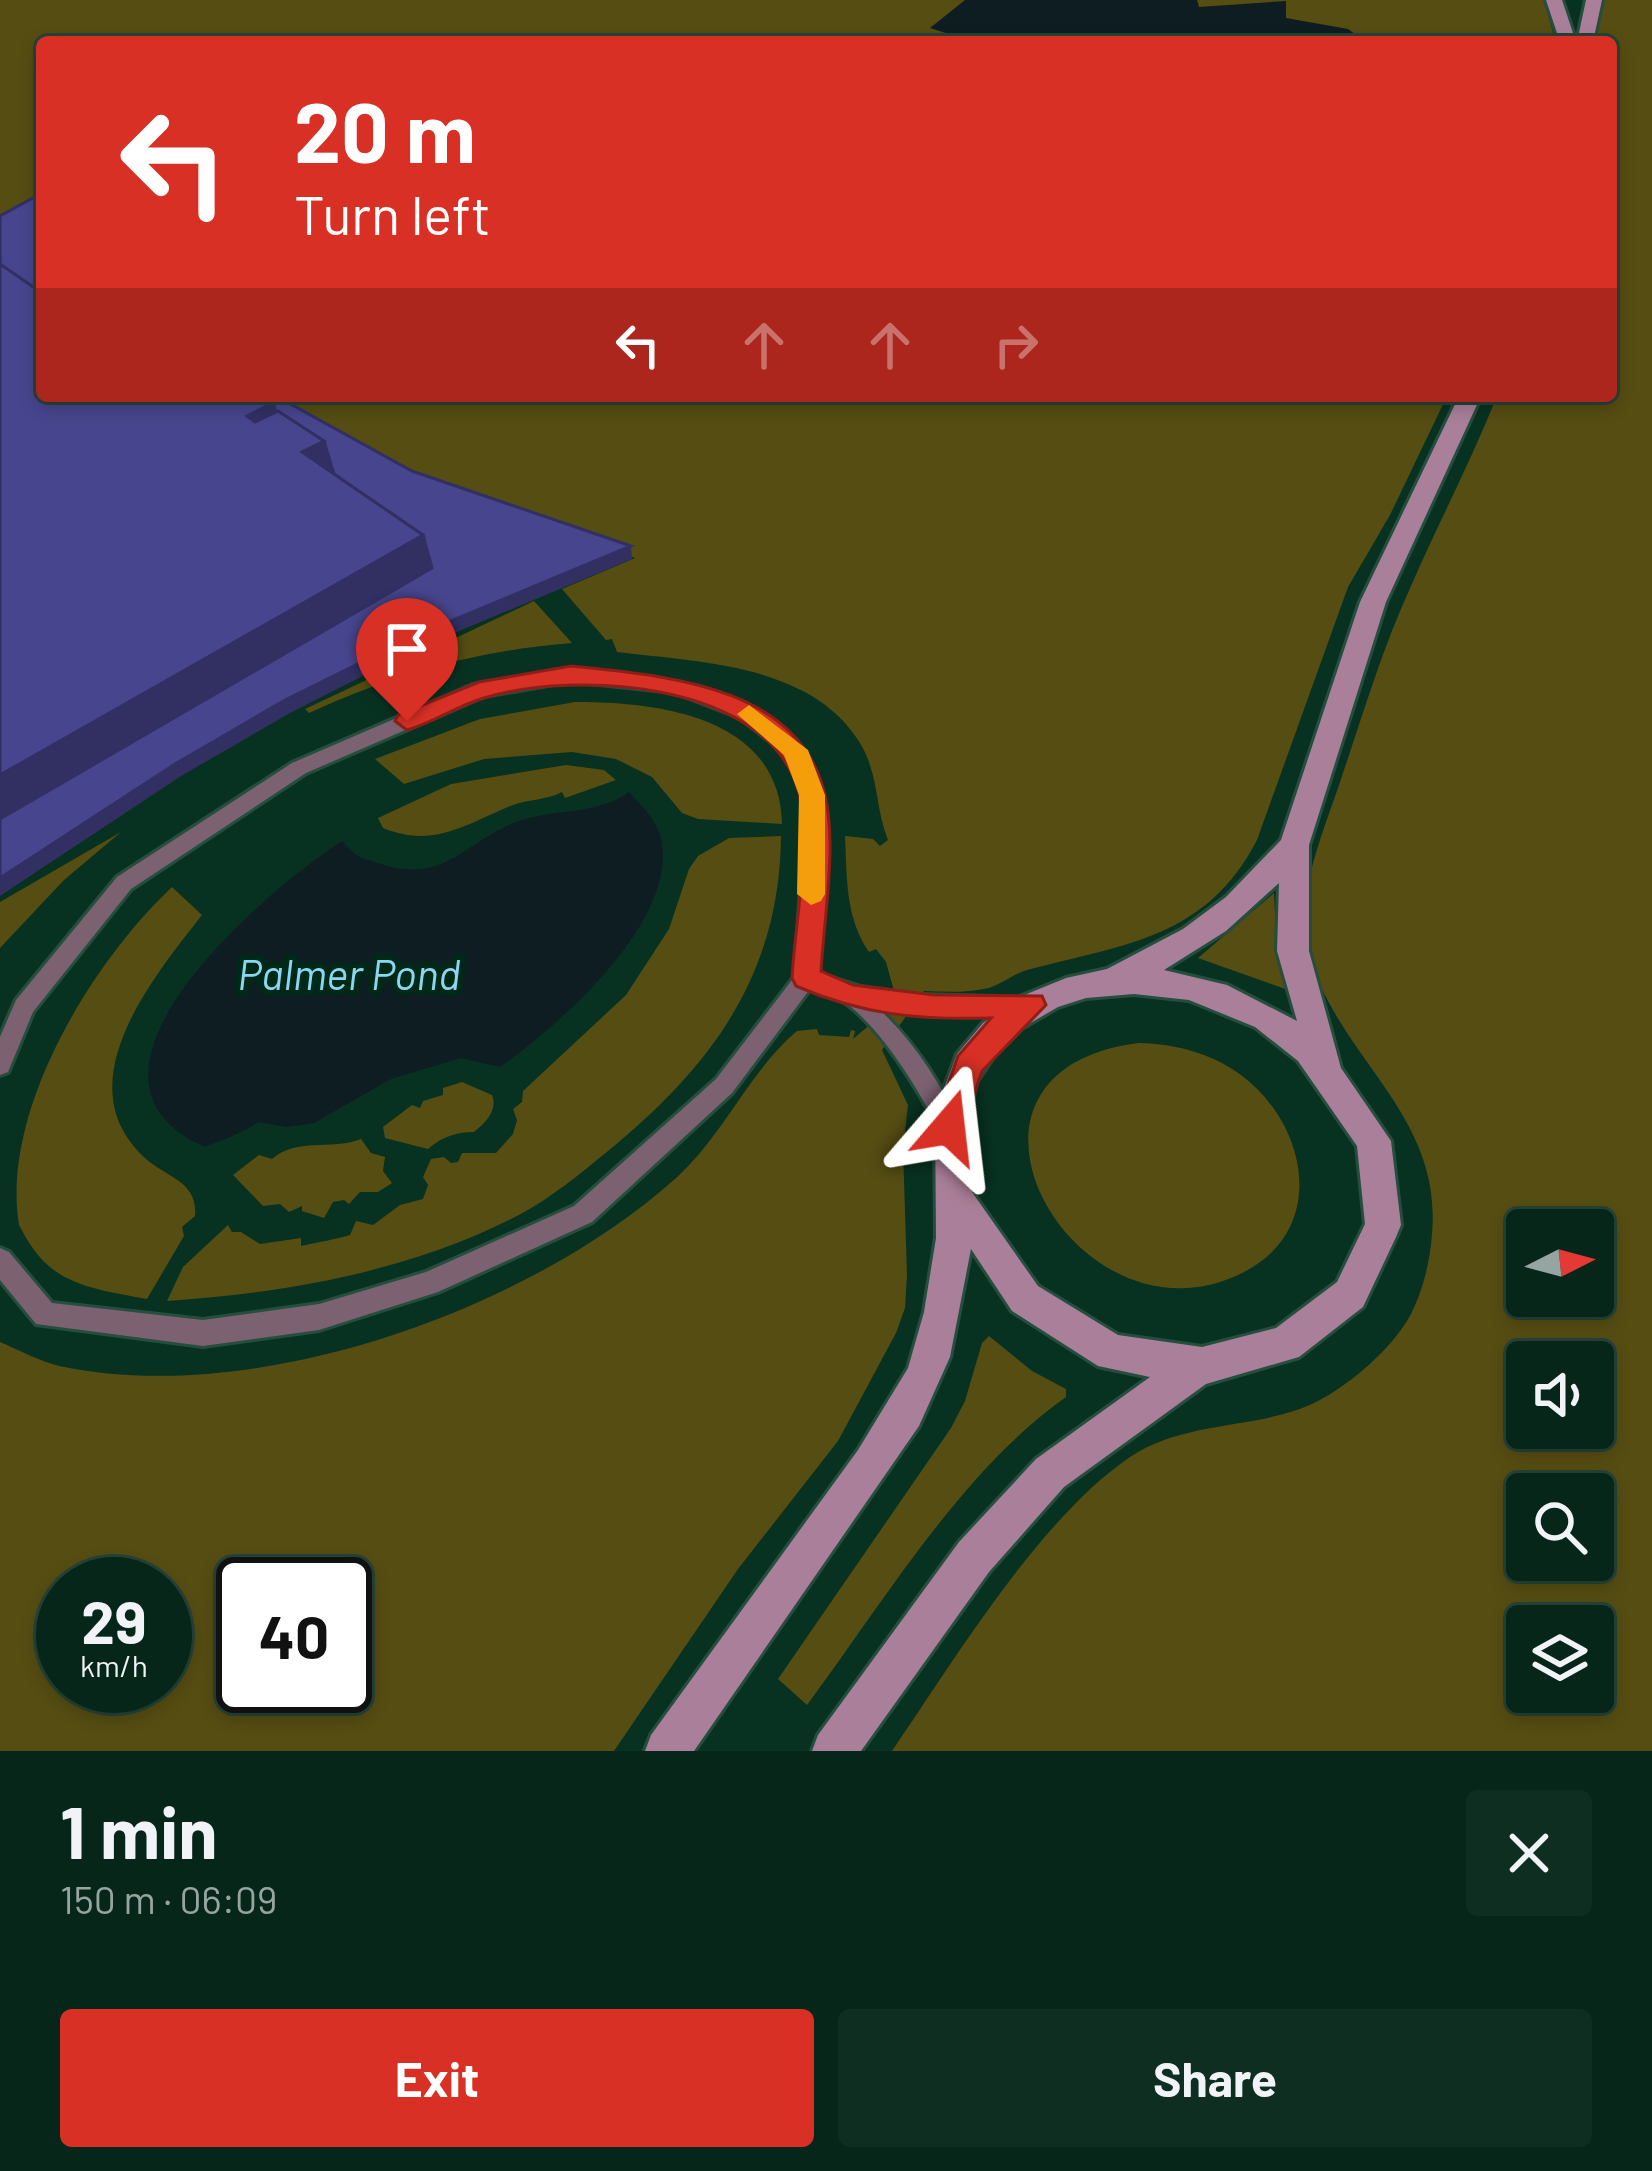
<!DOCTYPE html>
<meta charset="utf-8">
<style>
:root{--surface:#052619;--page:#0e2e22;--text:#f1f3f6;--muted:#97a5a2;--line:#264338;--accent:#d93025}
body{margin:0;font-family:Barlow,sans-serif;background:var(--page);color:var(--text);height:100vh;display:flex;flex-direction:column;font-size:45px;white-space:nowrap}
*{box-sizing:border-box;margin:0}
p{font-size:39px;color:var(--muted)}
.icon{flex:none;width:66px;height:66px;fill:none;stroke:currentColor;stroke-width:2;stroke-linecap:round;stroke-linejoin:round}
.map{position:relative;height:1751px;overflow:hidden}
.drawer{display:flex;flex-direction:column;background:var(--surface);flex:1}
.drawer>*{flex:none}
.hud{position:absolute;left:36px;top:36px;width:1581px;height:366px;border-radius:12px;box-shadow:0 6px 18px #0003,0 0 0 3px var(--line);background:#d93025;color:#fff;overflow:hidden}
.needle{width:78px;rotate:84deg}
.controls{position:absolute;left:1506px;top:1209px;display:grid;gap:24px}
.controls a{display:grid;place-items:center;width:108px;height:108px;border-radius:12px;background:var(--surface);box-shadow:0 6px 18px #0003,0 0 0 3px var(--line);font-size:60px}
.speed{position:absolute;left:36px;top:1557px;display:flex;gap:24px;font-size:60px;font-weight:700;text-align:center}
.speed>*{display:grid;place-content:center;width:156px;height:156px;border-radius:50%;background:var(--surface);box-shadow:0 6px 18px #0003,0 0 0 3px var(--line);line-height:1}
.speed small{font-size:30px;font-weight:400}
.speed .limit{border:6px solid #111;border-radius:18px;background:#fff;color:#111}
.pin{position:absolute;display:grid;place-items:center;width:102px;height:102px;color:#fff;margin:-123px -51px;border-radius:50% 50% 50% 0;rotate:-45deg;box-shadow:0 0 12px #0007}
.pin .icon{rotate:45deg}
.me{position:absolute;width:132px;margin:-66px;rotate:17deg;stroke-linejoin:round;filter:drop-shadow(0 0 9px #0008)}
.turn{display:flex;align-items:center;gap:42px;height:252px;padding:0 60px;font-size:54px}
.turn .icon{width:156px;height:156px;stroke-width:2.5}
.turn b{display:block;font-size:84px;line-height:102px}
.lanes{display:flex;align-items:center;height:114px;padding:0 60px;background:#0003;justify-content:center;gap:60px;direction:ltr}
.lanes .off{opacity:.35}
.round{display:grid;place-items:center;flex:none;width:126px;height:126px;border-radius:12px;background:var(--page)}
.overview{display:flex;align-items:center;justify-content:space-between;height:204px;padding:0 60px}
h1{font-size:72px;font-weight:700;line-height:90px}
.action{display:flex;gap:24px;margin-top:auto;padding:24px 60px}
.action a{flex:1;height:138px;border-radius:12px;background:var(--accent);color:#fff;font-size:48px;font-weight:700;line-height:138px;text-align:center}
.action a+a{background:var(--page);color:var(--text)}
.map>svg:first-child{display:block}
.green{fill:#554d12;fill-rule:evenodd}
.water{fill:#0e1d22}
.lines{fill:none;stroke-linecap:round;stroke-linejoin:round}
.lane-casing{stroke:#254e3e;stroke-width:6}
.secondary-casing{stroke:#254e3e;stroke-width:6}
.lane{fill:#7c6171;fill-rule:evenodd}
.secondary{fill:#aa7f99;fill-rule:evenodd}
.shaded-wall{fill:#323063}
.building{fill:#47458d;stroke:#323063;stroke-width:3}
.route{fill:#d93025;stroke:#8d1f18;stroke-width:3}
.slow{fill:#f59e0b}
.labels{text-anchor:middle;stroke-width:12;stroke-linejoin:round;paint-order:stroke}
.water-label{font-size:42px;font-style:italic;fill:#88d8f4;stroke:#002817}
</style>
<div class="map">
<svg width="1652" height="1751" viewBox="0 0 1652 1751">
<rect width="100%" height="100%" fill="#073221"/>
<!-- green -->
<path class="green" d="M0 0H1544L1554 36 1553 42H42V207L0 231Z
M1602 0H1652V1751H892C955 1659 1039 1519 1130 1457 1185 1420 1254 1430 1312 1404 1346 1388 1387 1353 1407 1321 1422 1296 1430 1262 1432 1234 1443 1112 1335 1057 1308 950 1295 895 1323 833 1340 782 1362 717 1382 649 1411 586 1439 522 1471 461 1497 396H1611V42H1595ZM1527 1230H1593V1296H1527ZM1527 1362H1593V1428H1527ZM1527 1494H1593V1560H1527ZM1527 1626H1593V1692H1527Z
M255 396H1447L1390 515 1348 587 1257 840C1207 937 1127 944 1031 969 1016 972 1004 983 989 988 968 993 945 992 924 991L882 1050 908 1105 903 1148 907 1275 905 1308 896 1333 838 1441 738 1569 614 1751H0V1342C19 1350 39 1361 59 1366 256 1408 529 1310 676 1178 723 1136 751 1069 797 1031L817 1029 819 1035 849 1037 851 1030 855 1031 853 1039 897 1002 886 962 876 949 869 952C845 917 847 877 845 836L873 839 880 846 888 840C875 808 879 774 860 743 812 664 699 662 617 652L612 639 606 640 562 589 635 558 415 483ZM63 1584H165V1686H63ZM243 1584H345V1686H243Z
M534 601 572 643C479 650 394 674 309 713L305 709Z
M575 702C658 702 780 716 782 824L698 819 682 813 652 777 616 759 572 752 484 759 404 784 375 759 480 719Z
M566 765 604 770 616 780 565 798 562 792C545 801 525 799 508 807 463 826 432 848 383 828L378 818 451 784Z
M121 832 64 880 0 948V902Z
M781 836C780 974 712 1066 608 1151 581 1173 551 1198 519 1215 411 1271 287 1293 167 1301L183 1267 228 1225 232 1232H241L260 1244 301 1238V1246C319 1242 333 1240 350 1235L356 1221 373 1225 400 1205 423 1199 428 1185 423 1177 431 1159 444 1157 451 1163 458 1162 462 1153H496L513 1134 517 1120 513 1109 522 1102 523 1091 626 995 669 929 689 869 698 856 729 838Z
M172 887 202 915C153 978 64 1084 145 1158 167 1178 198 1181 195 1216L182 1227 184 1236 147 1299C121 1294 90 1290 67 1278 43 1266 31 1248 19 1225 0 1110 94 960 172 887Z
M1274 893 1276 934 1288 990 1198 958Z
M1139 1043C1176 1044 1211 1053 1241 1075 1307 1124 1328 1227 1246 1271 1078 1361 912 1071 1139 1043Z
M462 1082 492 1095C498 1111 485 1123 474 1132 457 1132 443 1136 428 1149L385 1138 383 1127 412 1105 420 1108 423 1101 443 1095V1088Z
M361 1139 371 1153 385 1157 383 1171 392 1183 378 1192H360L349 1204 344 1200 333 1202 324 1218 302 1211V1206L289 1212 280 1204 263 1206 233 1175 259 1155 272 1159C298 1137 329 1151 361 1139Z
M989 1336 1032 1371 1066 1389V1397C962 1470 883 1603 807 1705L778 1679 951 1428 965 1401 982 1343Z"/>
<!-- water -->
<path class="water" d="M965 0H1197L1199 7 1286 1V18L1348 29 1366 42H974L930 28Z
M629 792C642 806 656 819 661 838 679 922 559 1025 500 1067L461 1058 391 1079 314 1123 287 1127 259 1122C240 1134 225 1139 205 1147 43 1076 272 886 342 841 360 860 355 855 378 863 447 887 466 838 522 820 556 809 601 814 629 792Z"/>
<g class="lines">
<defs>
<path id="lane" d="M571 669C661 678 800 687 822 797 832 847 820 921 817 973L861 987 917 995 1039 998 1042 1005 1039 1012 1031 1014 945 1016 879 1009C915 1043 940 1082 961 1127L957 1134 949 1138 941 1134C921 1093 878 1021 838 998 830 994 819 992 810 989L732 1093 592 1222 438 1292 319 1330 203 1346 36 1324 0 1280V1248L9 1252 52 1303 203 1320 319 1304 426 1272 574 1206 716 1079 795 976 805 829 802 795 787 754 739 717 674 692 571 681 484 696 306 773 131 889 33 1012 8 1072 0 1075V1037L16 1000 117 877 292 763 473 685Z"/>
<path id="secondary" d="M1546 0H1562L1576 42H1560Z
M1586 0H1602L1593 42H1577Z
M1459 396H1481L1386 602 1309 845V951L1341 1068 1391 1141 1401 1225 1396 1237 1363 1307 1299 1357 1206 1384 1064 1487 989 1572 861 1751H812L818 1735 959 1542 1036 1459 1150 1377 1098 1366 1012 1311 971 1249 950 1357 919 1426 694 1751H645L651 1735 858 1450 908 1368 924 1312 936 1238 935 1112 957 1054 983 1023 1017 998 1066 978 1107 969 1183 929 1226 897 1281 840 1360 602ZM1279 883 1277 951 1297 1021 1227 985 1164 970 1226 931ZM1134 994 1189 1000 1255 1027 1298 1061 1357 1146 1365 1224 1337 1282 1276 1328 1202 1347 1118 1335 1038 1286 972 1192 969 1112 977 1081 993 1057 1022 1028 1058 1007 1086 998Z"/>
</defs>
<!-- lane casing -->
<use href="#lane" class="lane-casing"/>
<!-- secondary casing -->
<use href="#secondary" class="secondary-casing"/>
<!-- lane -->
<use href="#lane" class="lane"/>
<!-- secondary -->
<use href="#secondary" class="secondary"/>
</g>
<!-- shaded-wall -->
<path class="shaded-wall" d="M273 403 286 444 247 416Z
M324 441 337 486 302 452Z
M423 535 435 580 0 836V775Z
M631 546 632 559 416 649 290 713 181 776 0 896V878L175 764 285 700 412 637Z"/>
<!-- building -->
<path class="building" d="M42 193V293L0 264V216Z
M0 264 42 293V396H262L273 403 247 416 255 422 278 411 324 441 302 452 423 535 0 775Z
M262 396H276L412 471 631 546 412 637 285 700 175 764 0 878V819L432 568 423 535 334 474 324 441 278 411 276 412 273 403Z"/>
<!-- route -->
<path class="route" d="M571 666C664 676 799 684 825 795 837 845 824 919 821 971L853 985 934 995 1042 996 1046 1005 982 1071 960 1137 949 1141 938 1137 933 1127 958 1056 991 1018C919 1020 863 1015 796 986L792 978C795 924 811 844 799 793 770 681 575 670 484 698 457 706 434 722 407 730L395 721 398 715 479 682Z"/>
<!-- slow -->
<path class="slow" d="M749 705 808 750 825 795V894L821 901 811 905 797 894 799 795 784 755 737 714Z"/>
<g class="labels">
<!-- water labels -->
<g class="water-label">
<text x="349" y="990">Palmer Pond</text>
</g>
</g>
</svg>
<div class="controls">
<a><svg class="needle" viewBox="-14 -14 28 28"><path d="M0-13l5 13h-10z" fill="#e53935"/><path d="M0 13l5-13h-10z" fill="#97a5a2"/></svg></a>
<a><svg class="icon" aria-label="sound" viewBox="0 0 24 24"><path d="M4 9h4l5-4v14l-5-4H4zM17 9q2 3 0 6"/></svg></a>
<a><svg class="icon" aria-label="search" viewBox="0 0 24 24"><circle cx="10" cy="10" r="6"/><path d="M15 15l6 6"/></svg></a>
<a><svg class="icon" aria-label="layers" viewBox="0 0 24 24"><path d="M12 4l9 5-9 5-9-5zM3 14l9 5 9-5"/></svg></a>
</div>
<div class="speed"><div>29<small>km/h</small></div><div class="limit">40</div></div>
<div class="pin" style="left:407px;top:721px;background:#d93025"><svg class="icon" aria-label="arrive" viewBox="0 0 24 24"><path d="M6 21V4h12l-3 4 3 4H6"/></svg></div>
<svg class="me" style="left:949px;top:1127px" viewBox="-20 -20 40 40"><path d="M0-17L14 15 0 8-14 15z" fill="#d93025" stroke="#fff" stroke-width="4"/></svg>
<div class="hud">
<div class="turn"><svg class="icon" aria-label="left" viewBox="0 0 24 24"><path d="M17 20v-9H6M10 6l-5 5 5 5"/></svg><div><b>20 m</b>Turn left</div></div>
<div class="lanes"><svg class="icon" aria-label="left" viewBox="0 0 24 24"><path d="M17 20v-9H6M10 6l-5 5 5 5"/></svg><svg class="icon off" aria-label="ahead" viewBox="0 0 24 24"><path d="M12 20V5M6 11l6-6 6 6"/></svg><svg class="icon off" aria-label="ahead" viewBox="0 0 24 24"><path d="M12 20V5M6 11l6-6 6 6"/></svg><svg class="icon off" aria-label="right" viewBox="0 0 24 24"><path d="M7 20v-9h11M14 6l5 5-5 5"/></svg></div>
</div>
</div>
<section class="drawer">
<div class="overview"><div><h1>1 min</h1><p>150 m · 06:09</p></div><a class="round"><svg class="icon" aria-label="close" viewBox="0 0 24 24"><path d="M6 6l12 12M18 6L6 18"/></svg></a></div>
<div class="action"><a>Exit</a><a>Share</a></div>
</section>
